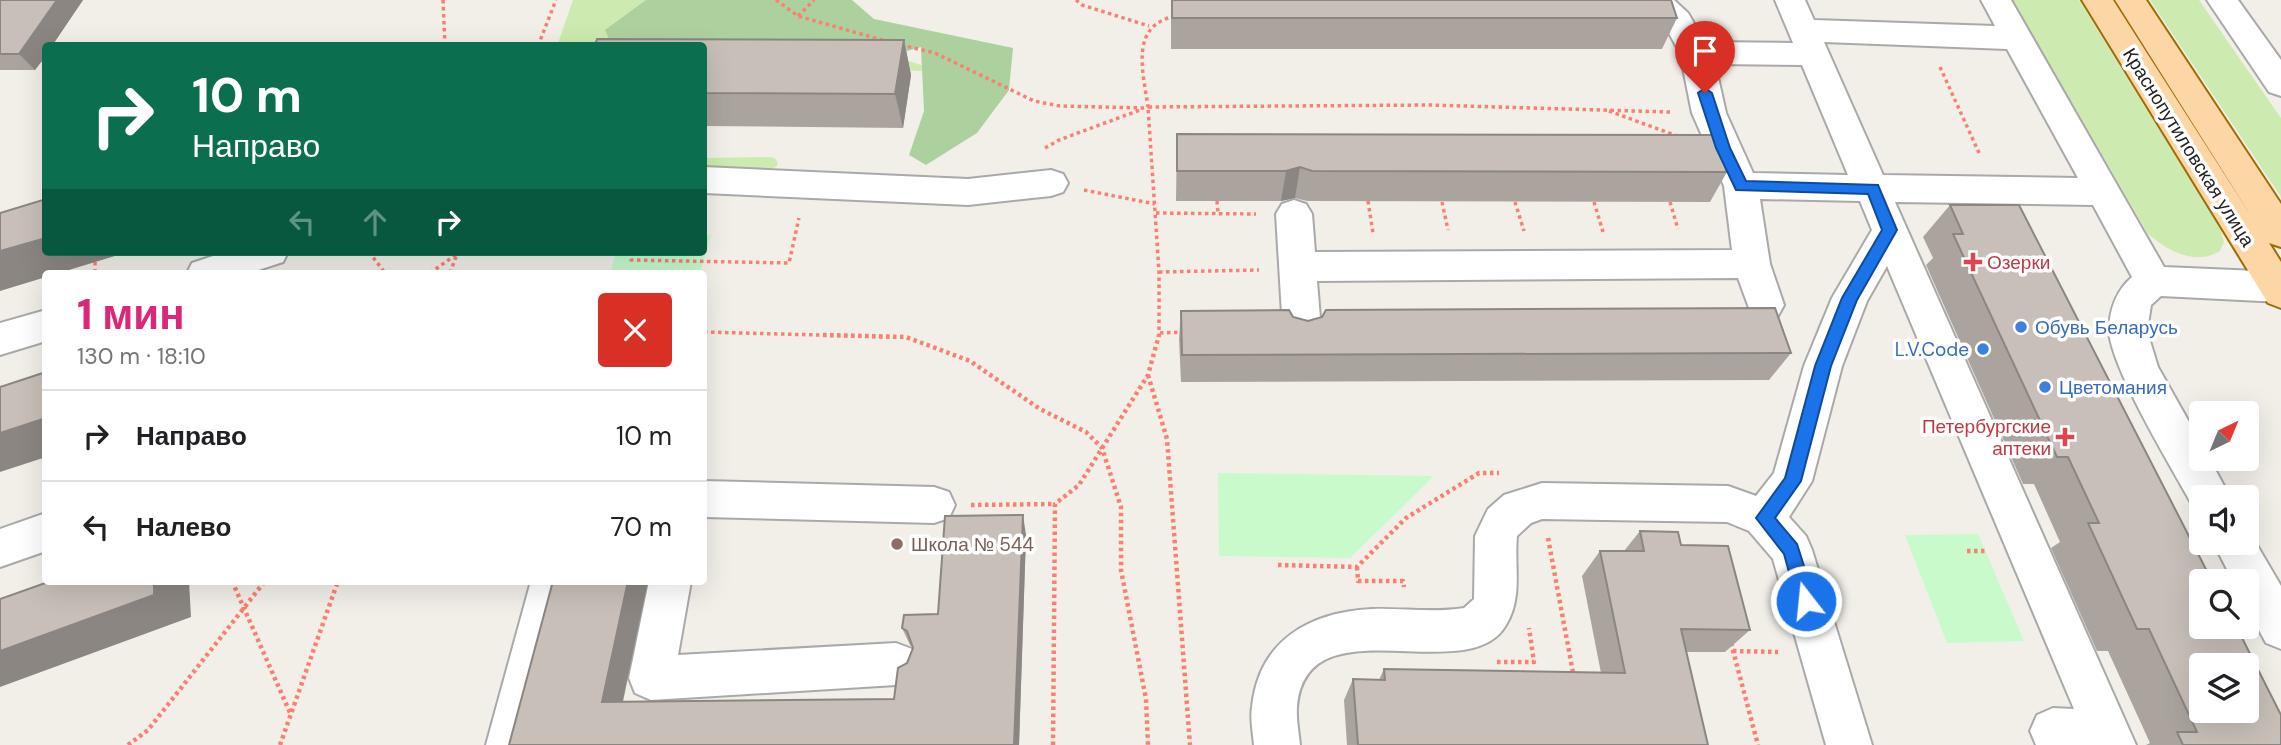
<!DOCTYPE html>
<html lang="ru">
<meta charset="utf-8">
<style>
:root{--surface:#fff;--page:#f6f6f6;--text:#202124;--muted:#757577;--line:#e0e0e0;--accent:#db2777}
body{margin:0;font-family:"DM Sans",sans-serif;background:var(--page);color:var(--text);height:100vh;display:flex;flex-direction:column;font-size:26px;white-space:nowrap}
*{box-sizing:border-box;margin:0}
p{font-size:23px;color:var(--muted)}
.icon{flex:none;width:38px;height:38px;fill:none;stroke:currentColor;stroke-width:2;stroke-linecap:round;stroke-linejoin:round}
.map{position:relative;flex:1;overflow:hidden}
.panel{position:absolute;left:42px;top:270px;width:665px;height:315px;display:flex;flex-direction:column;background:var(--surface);border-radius:7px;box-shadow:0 7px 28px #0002}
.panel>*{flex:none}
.top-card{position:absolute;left:42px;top:42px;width:665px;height:214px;border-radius:7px;box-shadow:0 7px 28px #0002;background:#0b6e4f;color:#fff;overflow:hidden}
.needle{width:46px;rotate:43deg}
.buttons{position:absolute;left:2189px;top:401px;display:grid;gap:14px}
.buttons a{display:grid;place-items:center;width:70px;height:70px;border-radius:7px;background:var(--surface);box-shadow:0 7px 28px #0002;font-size:35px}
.pin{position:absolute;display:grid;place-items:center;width:60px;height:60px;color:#fff;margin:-72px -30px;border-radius:50% 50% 50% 0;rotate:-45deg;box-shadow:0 0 7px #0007}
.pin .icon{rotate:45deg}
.me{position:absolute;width:77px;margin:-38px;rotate:344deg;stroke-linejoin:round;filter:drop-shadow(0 0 5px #0008)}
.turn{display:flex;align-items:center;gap:24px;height:147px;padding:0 35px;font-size:32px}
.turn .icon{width:91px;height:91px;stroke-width:2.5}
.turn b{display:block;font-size:49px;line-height:60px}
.lanes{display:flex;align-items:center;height:66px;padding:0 35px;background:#0003;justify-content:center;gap:35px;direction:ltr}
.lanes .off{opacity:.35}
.round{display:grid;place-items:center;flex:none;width:74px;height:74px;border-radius:7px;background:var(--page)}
.overview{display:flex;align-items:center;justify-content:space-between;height:119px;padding:0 35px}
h1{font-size:42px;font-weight:800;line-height:52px;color:var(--accent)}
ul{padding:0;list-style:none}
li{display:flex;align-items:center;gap:21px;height:91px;padding:0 35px;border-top:2px solid var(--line)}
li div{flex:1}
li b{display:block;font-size:26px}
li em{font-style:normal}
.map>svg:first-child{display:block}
.grass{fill:#cdebb0}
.forest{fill:#add19e}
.park{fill:#c8facc}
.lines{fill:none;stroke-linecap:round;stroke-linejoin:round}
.minor-casing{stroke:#a9a9a9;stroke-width:4}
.major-casing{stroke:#a06b00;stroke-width:4}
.path-far1{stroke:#fa8072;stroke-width:3.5;stroke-dasharray:3.5 3.5;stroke-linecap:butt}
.path{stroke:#fa8072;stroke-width:4.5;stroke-dasharray:3.5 3.5;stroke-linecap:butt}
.minor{fill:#fff;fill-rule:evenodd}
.major{fill:#fcd6a4;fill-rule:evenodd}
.wall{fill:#aba49e}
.shaded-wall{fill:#8b8681}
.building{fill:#c7bfb8;stroke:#8b8681;stroke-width:2;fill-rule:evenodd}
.route{fill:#1a73e8;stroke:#114b97;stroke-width:2}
.health-dot{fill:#e0444e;stroke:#fff;stroke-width:2.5}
.shop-dot{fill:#3f7fe0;stroke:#fff;stroke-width:2.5}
.education-dot{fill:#8d6e63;stroke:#fff;stroke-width:2.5}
.labels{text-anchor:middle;stroke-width:7;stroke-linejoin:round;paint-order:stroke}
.street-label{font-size:19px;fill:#222;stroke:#fff}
.health-label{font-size:19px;fill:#be3a42;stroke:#fff;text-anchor:start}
.shop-label{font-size:19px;fill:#366cbe;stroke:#fff;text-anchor:start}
.education-label{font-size:19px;fill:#785e54;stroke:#fff;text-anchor:start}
</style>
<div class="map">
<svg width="2281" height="745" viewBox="0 0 2281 745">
<rect width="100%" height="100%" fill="#f2efe9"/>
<!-- grass -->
<path class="grass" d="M573 0H764L796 23 939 71 704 68V46H557Z
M2013 0H2079L2221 230 2224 242 2220 251C2195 266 2168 251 2148 234Z
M2150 0H2199L2281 118V197Z
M771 157 776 159 778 165 768 172 704 173V158Z"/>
<!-- forest -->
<path class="forest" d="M646 0H852L874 19 1013 48 1009 90 977 133 926 165 909 155 924 111 921 47 880 59 704 46 612 45 605 30Z"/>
<!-- park -->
<path class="park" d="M704 235H711L700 273H610L616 252H704Z
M1218 473 1434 476 1350 558 1219 556Z
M1978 534 2024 641 1947 643 1905 535Z"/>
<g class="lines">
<defs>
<path id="minor" d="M1640 0H1674L1688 13 1705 42 1793 43 1775 0H1805L1814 20 1995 26 1981 0H2011L2164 267 2281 272V302L2161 296 2151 305 2147 331 2158 367 2202 445V458H2209L2230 497H2202V513L2195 510C2175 473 2109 366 2109 329 2110 308 2116 291 2132 277L2093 205 1895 202 2136 745H2036L2030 731 2037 715 2053 708 2074 709 1887 266 1867 301 1842 366 1812 481 1789 517 1806 536 1812 550 1872 745H1826L1773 559 1749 531 1727 522 1542 519 1531 523 1517 536C1514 567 1523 597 1506 625 1468 691 1306 600 1297 707 1296 720 1299 733 1300 745H1254C1253 733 1250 720 1252 707 1259 640 1310 612 1372 609 1403 608 1434 613 1464 608L1474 599 1475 536 1488 509 1504 495 1542 483 1728 486 1756 496 1774 473 1804 366 1832 298 1872 230 1860 201 1760 199 1770 264 1784 305 1778 316 1765 320 1752 316 1738 278 1317 281 1321 331 1315 342 1302 346 1289 342 1283 331 1276 214 1282 204 1294 200 1306 204 1312 214 1315 252 1732 250 1724 186 1692 113 1680 53 1666 28ZM1824 42 2007 49 2078 178 1883 175ZM1715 64 1802 65 1848 175 1753 173 1726 113Z
M2207 0H2238L2281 60V96L2269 92Z
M704 167 968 179 1051 170 1063 174 1068 183 1063 192 1051 196 968 205 704 193Z
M225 252H288L283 262 249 273H187L192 263Z
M46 310V341L0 355V323Z
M704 481 934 487 949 492 955 505 949 518 934 523 704 517Z
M46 513V551L0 567V529Z
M2247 528 2281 586V649L2266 643 2247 608V581H2233L2213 542H2247Z
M531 581H573L532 745H486Z
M649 581H691L678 655 896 643 912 649 918 664 912 679 896 685 651 700 635 693 629 678Z"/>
<path id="major" d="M2082 0H2113L2253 219 2115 0H2146L2281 204V247L2269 243 2281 262V308L2268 303Z"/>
</defs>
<!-- minor casing -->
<use href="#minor" class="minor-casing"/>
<!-- major casing -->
<use href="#major" class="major-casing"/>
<!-- path-far1 -->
<path class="path-far1" d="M443 0 445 46
M776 0 798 16 889 42
M1076 0 1082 5 1149 26
M798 16 814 0
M901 45 935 53 1034 101 1060 106 1144 108 1148 107C1143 71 1129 25 1176 16
M538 46 556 0
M1940 67 1980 155
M1609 111 1680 137
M1045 148 1059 140 1140 110
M1084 190 1155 204
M1217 201 1218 213
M1368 201 1373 233
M1442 202 1448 230
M1515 202 1524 231
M1594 202 1603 232
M1670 202 1678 229
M1156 213 1256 214
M369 252 385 273
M630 252 631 260 789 263 799 218
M95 262V273
M1159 272 1259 270
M430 273 457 254
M450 273 457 254
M704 332 894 337
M1160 333 1183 332
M1159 337V272L1148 107 1429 105 1670 112"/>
<!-- path -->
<path class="path" d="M823 335 906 337 970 361 1040 409 1086 432 1102 448 1121 507V570L1146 699 1148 745
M1148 375 1167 439 1190 745
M971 505 1055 504
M1548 538 1574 678
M1967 551H1986
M1278 565 1357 567 1406 518 1479 473H1499
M1357 567 1358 581H1403L1404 587
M232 581 291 715
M1731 643 1758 745
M1733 651 1778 652
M1497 662H1534L1529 628
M128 745 148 730 265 581
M280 745 338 581
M1053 745 1055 504 1079 485 1148 375 1159 335"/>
<!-- minor -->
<use href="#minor" class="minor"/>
<!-- major -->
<use href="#major" class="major"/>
</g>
<!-- wall -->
<path class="wall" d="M0 0H83L35 70H0Z
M1171 0 1677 18 1662 49H1171Z
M904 40 911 75 903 128 704 126V46Z
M1177 134 1727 172 1710 202 1307 201 1295 198 1281 201H1176Z
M1950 205 2281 745H2146L2150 743 2108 651H2097L2051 548 2060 542 2034 484H2023L1926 265 1933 258 1923 237Z
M1181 311 1293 317 1308 321 1791 353 1769 380 1181 382 1179 339Z
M1640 531 1681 545 1750 630 1725 652H1686L1708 745H1347L1344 700 1353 679 1379 680 1384 669 1601 673 1582 576 1600 551H1624Z
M1026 535 1019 745H509L553 581H648L623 702 894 699 913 647 910 645 902 628 938 614Z"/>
<!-- shaded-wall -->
<path class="shaded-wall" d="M57 0H83L52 46H46V56L35 70 19 54Z
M904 40 911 75 903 128 895 94Z
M1300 167 1295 198 1281 201 1286 171Z
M46 238V252H128L59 273H46V277L0 291V251Z
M46 418V457L0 472V433Z
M1023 515 1026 535 1019 745H1014Z
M154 581H189L191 617 0 687V651Z
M628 581H648L619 718 602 702Z"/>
<!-- building -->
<path class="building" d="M0 0H57L19 54H0Z
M1172 0H1671L1677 18H1172Z
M597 39 904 40 895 94 704 93V46H595Z
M1177 134 1715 135 1727 172 1312 171 1300 167 1286 171H1177Z
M46 199V238L0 251V213Z
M1950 205H2019L2212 581H2202V626H2236L2281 715V745H2183L2177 732H2197L2149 629H2137L2088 523H2099L2068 457H2057L1953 234H1963ZM2202 665H2247V710H2202Z
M1775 308 1791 353 1182 355 1181 311 1289 310 1293 317 1308 321 1322 317 1326 310Z
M46 372V418L0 433V387Z
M1023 515 1014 745H509L553 581H628L602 702 894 699 898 668 907 663 913 648 907 631 902 628 904 615 938 614 945 516Z
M1640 531 1678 532 1681 545 1728 546 1750 630 1681 629 1708 745H1358L1353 679 1385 680 1384 669 1625 673 1600 551H1644Z
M51 581H154V595L0 651V599Z"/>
<!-- route -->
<path class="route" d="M1705 88 1712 93 1730 148 1746 181 1878 185 1897 230 1857 300 1831 366 1801 481 1775 518 1797 544 1815 601 1813 607 1806 609 1800 607 1797 601 1784 554 1756 518 1785 478 1815 366 1842 298 1882 230 1868 194 1736 190 1716 148 1698 93Z"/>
<!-- markers -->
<g class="health-dot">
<path d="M1969.5 251.5h7v7h7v7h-7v7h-7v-7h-7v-7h7z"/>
<path d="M2061.5 426.5h7v7h7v7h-7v7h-7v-7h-7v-7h7z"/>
</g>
<g class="shop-dot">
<circle cx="2021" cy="327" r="7"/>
<circle cx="1983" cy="349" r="7"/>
<circle cx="2045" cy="387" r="7"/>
</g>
<circle class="education-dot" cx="897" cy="544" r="7"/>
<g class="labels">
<!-- street labels -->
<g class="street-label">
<text transform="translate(2189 147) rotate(58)" y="7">Краснопутиловская улица</text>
</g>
<!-- health labels -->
<g class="health-label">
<text x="1987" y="269">Озерки</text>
<text x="2051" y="433" text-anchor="end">Петербургские<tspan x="2051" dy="22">аптеки</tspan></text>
</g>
<!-- shop labels -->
<g class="shop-label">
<text x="2035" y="334">Обувь Беларусь</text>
<text x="1969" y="356" text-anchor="end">L.V.Code</text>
<text x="2059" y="394">Цветомания</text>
</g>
<!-- education labels -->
<g class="education-label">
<text x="911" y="551">Школа № 544</text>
</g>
</g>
</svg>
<div class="buttons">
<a><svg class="needle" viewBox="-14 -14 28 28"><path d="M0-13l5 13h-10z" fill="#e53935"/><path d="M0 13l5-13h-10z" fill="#757577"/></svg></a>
<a><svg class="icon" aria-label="sound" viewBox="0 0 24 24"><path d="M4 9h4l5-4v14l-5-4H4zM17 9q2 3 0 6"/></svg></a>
<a><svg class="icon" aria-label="search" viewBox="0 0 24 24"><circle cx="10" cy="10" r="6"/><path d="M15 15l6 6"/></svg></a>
<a><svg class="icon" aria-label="layers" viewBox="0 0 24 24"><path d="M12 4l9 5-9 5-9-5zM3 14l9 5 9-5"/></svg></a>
</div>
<div class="pin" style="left:1705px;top:93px;background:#d93025"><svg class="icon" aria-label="arrive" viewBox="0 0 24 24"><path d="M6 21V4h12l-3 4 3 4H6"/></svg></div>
<svg class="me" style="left:1806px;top:601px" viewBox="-20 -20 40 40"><circle r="17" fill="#1a73e8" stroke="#fff" stroke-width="3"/><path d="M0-11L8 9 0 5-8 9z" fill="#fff"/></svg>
<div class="top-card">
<div class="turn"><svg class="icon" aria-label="right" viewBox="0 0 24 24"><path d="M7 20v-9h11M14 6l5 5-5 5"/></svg><div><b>10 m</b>Направо</div></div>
<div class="lanes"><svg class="icon off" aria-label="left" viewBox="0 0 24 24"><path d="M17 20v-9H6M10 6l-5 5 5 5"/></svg><svg class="icon off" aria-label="ahead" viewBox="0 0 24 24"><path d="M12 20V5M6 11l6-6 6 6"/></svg><svg class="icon" aria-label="right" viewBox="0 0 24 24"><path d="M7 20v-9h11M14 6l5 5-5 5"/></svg></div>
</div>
<section class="panel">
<div class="overview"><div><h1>1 мин</h1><p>130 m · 18:10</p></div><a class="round" style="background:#d93025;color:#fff"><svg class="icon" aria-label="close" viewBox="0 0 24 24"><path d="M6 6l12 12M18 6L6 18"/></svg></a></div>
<ul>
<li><svg class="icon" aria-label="right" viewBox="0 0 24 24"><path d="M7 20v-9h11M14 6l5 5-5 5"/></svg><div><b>Направо</b></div><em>10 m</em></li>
<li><svg class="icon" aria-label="left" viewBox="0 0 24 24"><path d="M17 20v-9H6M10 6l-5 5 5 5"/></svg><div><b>Налево</b></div><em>70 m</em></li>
</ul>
</section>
</div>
